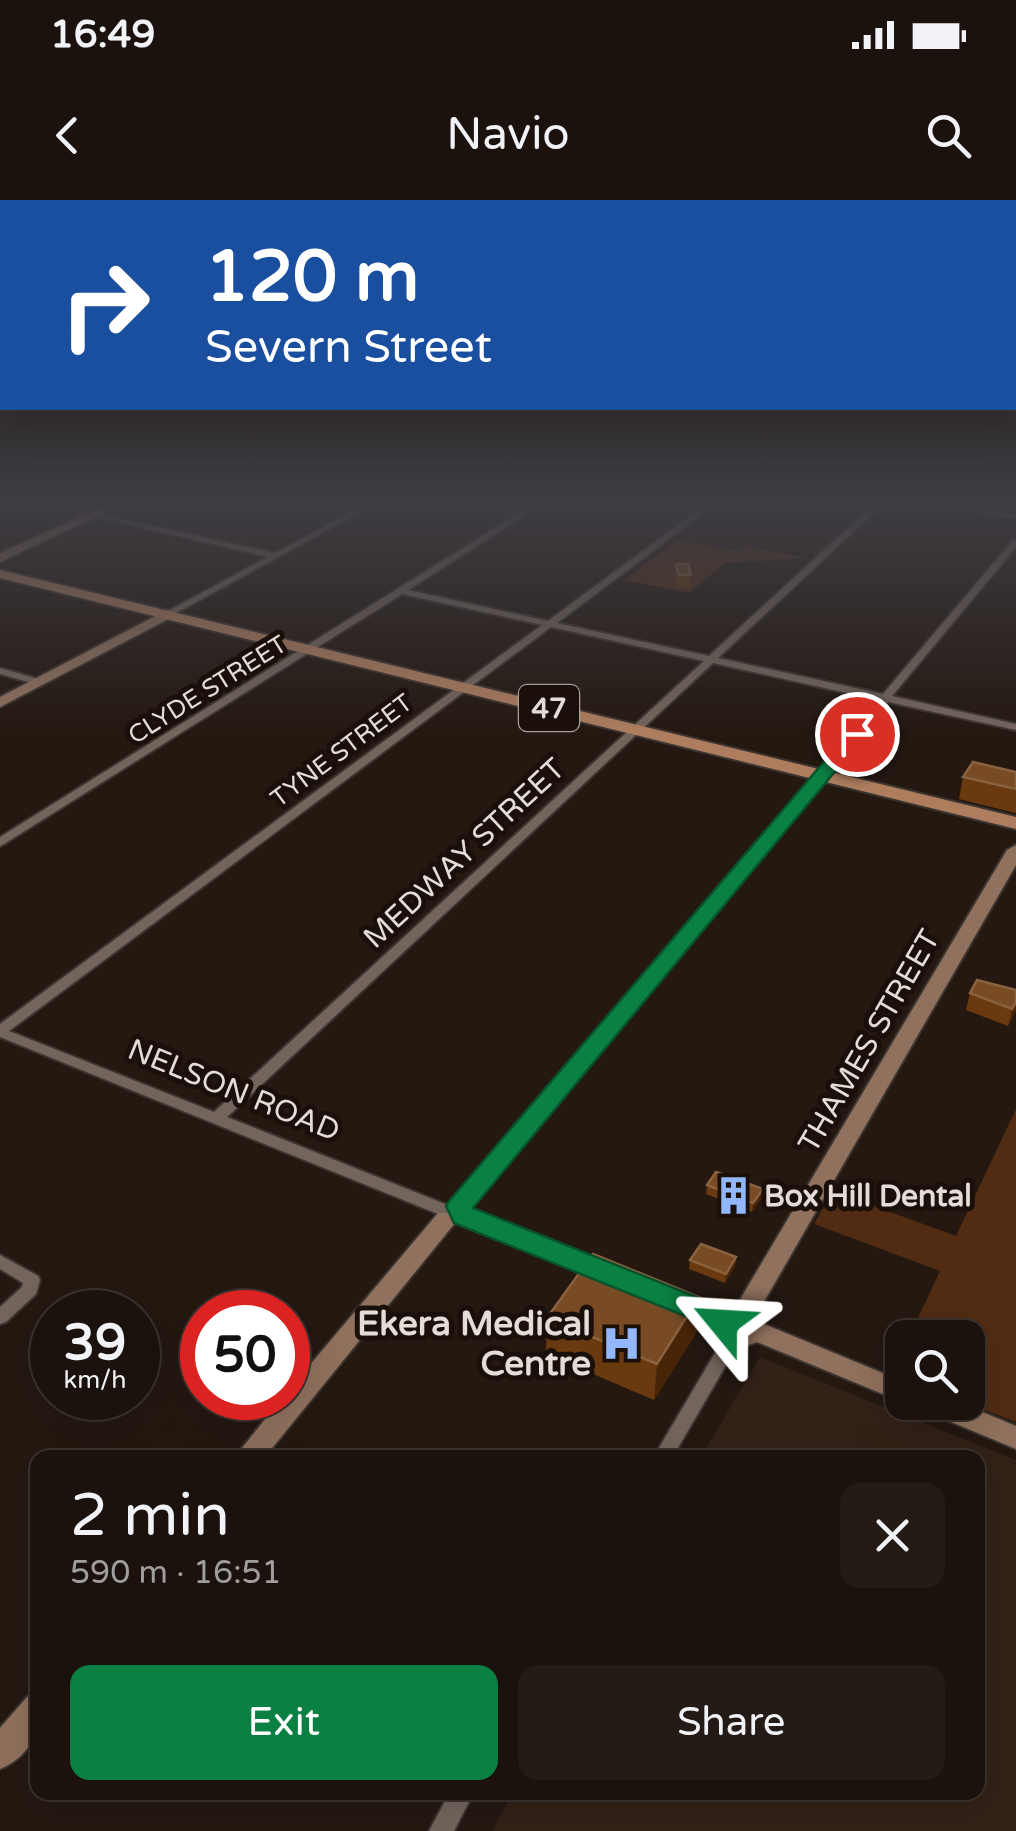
<!DOCTYPE html>
<meta charset="utf-8">
<style>
:root{--surface:#1b120d;--page:#241b16;--text:#f1f3f6;--muted:#a09e9d;--line:#39322e;--accent:#0b8043}
body{margin:0;font-family:"Varela Round",sans-serif;background:var(--page);color:var(--text);height:100vh;display:flex;flex-direction:column;font-size:38px;white-space:nowrap}
*{box-sizing:border-box;margin:0}
p{font-size:32px;color:var(--muted)}
.icon{flex:none;width:55px;height:55px;fill:none;stroke:currentColor;stroke-width:2;stroke-linecap:round;stroke-linejoin:round}
.map{position:relative;flex:1;overflow:hidden}
.side{position:absolute;left:30px;top:1250px;width:955px;height:350px;display:flex;flex-direction:column;background:var(--surface);border-radius:20px;box-shadow:0 10px 40px #0002,0 0 0 2px var(--line)}
.side>*{flex:none}
.top-card{position:absolute;left:0px;top:0px;width:1018px;height:210px;box-shadow:0 10px 40px #0002,0 0 0 2px var(--line);background:#1a4fa0;color:#fff;overflow:hidden}
.buttons{position:absolute;left:885px;top:1120px;display:grid;gap:20px}
.buttons a{display:grid;place-items:center;width:100px;height:100px;border-radius:20px;background:var(--surface);box-shadow:0 10px 40px #0002,0 0 0 2px var(--line);font-size:50px}
.speed{position:absolute;left:30px;top:1090px;display:flex;gap:20px;font-size:50px;font-weight:700;text-align:center}
.speed>*{display:grid;place-content:center;width:130px;height:130px;border-radius:50%;background:var(--surface);box-shadow:0 10px 40px #0002,0 0 0 2px var(--line);line-height:1}
.speed small{font-size:25px;font-weight:400}
.speed .limit{border:15px solid #d22;background:#fff;color:#111}
.pin{position:absolute;display:grid;place-items:center;width:85px;height:85px;color:#fff;margin:-42px;border:5px solid #fff;border-radius:50%;box-shadow:0 2px 10px #0007}
.me{position:absolute;width:110px;margin:-55px;rotate:297deg;stroke-linejoin:round;filter:drop-shadow(0 0 8px #0008)}
.turn{display:flex;align-items:center;gap:35px;height:210px;padding:0 40px;font-size:45px}
.turn .icon{width:130px;height:130px;stroke-width:2.5}
.turn b{display:block;font-size:70px;line-height:85px}
.round{display:grid;place-items:center;flex:none;width:105px;height:105px;border-radius:20px;background:var(--page)}
.overview{display:flex;align-items:center;justify-content:space-between;height:170px;padding:0 40px}
h1{font-size:60px;font-weight:600;line-height:75px}
.action{display:flex;gap:20px;margin-top:auto;padding:20px 40px}
.action a{flex:1;height:115px;border-radius:20px;background:var(--accent);color:#fff;font-size:40px;font-weight:600;line-height:115px;text-align:center}
.action a+a{background:var(--page);color:var(--text)}
.status{display:flex;justify-content:space-between;align-items:center;height:70px;padding:0 50px;background:var(--surface);direction:ltr}
.status svg{height:28px;fill:currentColor}
header{display:flex;justify-content:space-between;align-items:center;height:130px;padding:0 40px;background:var(--surface);font-size:45px;font-weight:600}
.map>svg:first-child{display:block}
.built{fill:#322117}
.green{fill:#512c13}
.lines{fill:none;stroke-linecap:round;stroke-linejoin:round}
.street-casing{stroke:#3c3430;stroke-width:4}
.secondary-casing{stroke:#3c3430;stroke-width:4}
.primary-casing{stroke:#3c3430;stroke-width:4}
.street{fill:#73655c;fill-rule:evenodd}
.secondary{fill:#90715d;fill-rule:evenodd}
.primary{fill:#ad7d5e;fill-rule:evenodd}
.wall{fill:#6b390f}
.shaded-wall{fill:#492507}
.building{fill:#784b25;stroke:#896240;stroke-width:2.5}
.route{fill:#0b8043;stroke:#07532c;stroke-width:2.5}
.labels{text-anchor:middle;stroke-width:10;stroke-linejoin:round;paint-order:stroke}
.far-street-label{font-size:25px;fill:#e4dcd7;stroke:#1a0f09}
.shield{fill:#1a0f09;stroke:#a79e99;stroke-width:2.5}
.shield-label{font-size:28px;font-weight:bold;fill:#e4dcd7}
.street-label{font-size:30px;fill:#e4dcd7;stroke:#1a0f09}
.poi-label{font-size:30px;font-weight:bold;fill:#e4dcd7;stroke:#1a0f09;text-anchor:start}
.near-poi-label{font-size:35px;font-weight:bold;fill:#e4dcd7;stroke:#1a0f09;text-anchor:end}
</style>
<div class="status"><b>16:49</b><svg viewBox="0 0 49 12"><path d="M0 12V9h3v3zM5 12V6h3v6zM10 12V3h3v9zM15 12V0h3v12zM26 1h20v11H26zM47 4h2v5h-2z"/></svg></div>
<header><svg class="icon" aria-label="back" viewBox="0 0 24 24"><path d="M15 5l-7 7 7 7"/></svg>Navio<svg class="icon" aria-label="search" viewBox="0 0 24 24"><circle cx="10" cy="10" r="6"/><path d="M15 15l6 6"/></svg></header>
<div class="map">
<svg width="1016" height="1631" viewBox="0 0 1016 1631">
<rect width="100%" height="100%" fill="#241811"/>
<!-- built -->
<path class="built" d="M760 1157 1016 1260V1631H492L513 1593 978 1592V1258L701 1257Z"/>
<!-- green -->
<path class="green" d="M677 340 739 351 746 346 806 358 725 363 689 393 624 380Z
M1016 909V1222L966 1203 968 1138 909 1137 940 1071 814 1024 833 991 956 1036Z"/>
<g class="lines">
<defs>
<path id="street" d="M363 305H373L169 417 166 416V412L268 357 89 315 93 313 275 353Z
M532 305H541L408 390 548 421 705 305H714L557 423 709 456 873 305H882L718 458 883 494 1013 340H1016V347L892 496 1016 524V530L888 502 465 1010H453L451 1006 878 500 713 463 227 917 450 1006 452 1010 450 1014H438L0 837V824L542 425 402 394 4 644 0 646V637ZM551 427 704 461 214 912 9 831Z
M945 305H962L1016 315V319Z
M0 468 42 480 44 482 39 485 0 474Z
M0 1055 38 1076 40 1080 36 1094 6 1122 0 1124V1107L22 1087 23 1083 0 1069Z
M734 1129 740 1131 743 1136 672 1258H653L728 1131Z
M450 1592H474L454 1631H429Z"/>
<path id="secondary" d="M106 305H121L0 362V353Z
M167 410 172 411V417L0 507V497Z
M1016 645V665L758 1112 764 1124 902 1181V1202L757 1142 739 1149 723 1145 712 1125 666 1107 663 1100 666 1093 675 1091 721 1109 738 1103 1007 650Z
M463 1009 620 1068 623 1074 620 1080 611 1083 455 1023 264 1258H234L282 1198H288V1191L438 1013H454Z
M916 1202H958L1016 1226V1249L920 1209Z
M38 1493C38 1527 36 1554 0 1569V1528L27 1497Z"/>
<path id="primary" d="M0 370 1016 617V629L0 378Z"/>
</defs>
<!-- street casing -->
<use href="#street" class="street-casing"/>
<!-- secondary casing -->
<use href="#secondary" class="secondary-casing"/>
<!-- primary casing -->
<use href="#primary" class="primary-casing"/>
<!-- street -->
<use href="#street" class="street"/>
<!-- secondary -->
<use href="#secondary" class="secondary"/>
<!-- primary -->
<use href="#primary" class="primary"/>
</g>
<!-- wall -->
<path class="wall" d="M676 364 691 375 690 388H678L675 377Z
M1016 572V613L959 599 963 577Z
M1016 790V810L1008 826 966 810 970 793Z
M707 985 763 989 762 997 752 1012 706 994Z
M736 1057 735 1066 725 1083 689 1069 690 1060Z
M699 1097 696 1133 654 1200 546 1154 547 1118Z"/>
<!-- shaded-wall -->
<path class="shaded-wall" d="M1016 802V810L1008 826 1012 809Z
M763 989 762 997 752 1012 753 1003Z
M736 1057 735 1066 725 1083 726 1074Z
M699 1097 696 1133 654 1200 657 1164Z"/>
<!-- building -->
<path class="building" d="M676 364H688L691 375H679Z
M973 562 1016 572V589L963 577Z
M977 780 1016 790V802L1012 809 970 793Z
M716 972 763 989 753 1003 707 985Z
M701 1044 736 1057 726 1074 690 1060Z
M593 1054 699 1097 657 1164 547 1118Z"/>
<!-- sky -->
<linearGradient id="sky" x2="0" y2="1"><stop stop-color="#140d09"/><stop offset="0.57" stop-color="#3f3d43"/><stop offset="1" stop-color="#3f3d43" stop-opacity="0"/></linearGradient>
<rect width="1016" height="533" fill="url(#sky)"/>
<!-- route -->
<path class="route" d="M851 530 866 534 473 1008 734 1112 738 1120 733 1131H713L710 1126 454 1023 446 1006 450 1000Z"/>
<!-- icons -->
<defs>
<symbol id="building-bare" viewBox="-9 -9 18 18"><path d="M-4-6H4V6H1V3H-1V6H-4ZM-2.5-4.3h1.7v1.8h-1.7ZM.8-4.3h1.7v1.8H.8ZM-2.5-1h1.7V.8h-1.7ZM.8-1h1.7V.8H.8Z" fill="#92b7fd" stroke="#1a0f09" stroke-width="2.5" paint-order="stroke"/></symbol>
<symbol id="hospital-bare" viewBox="-9 -9 18 18"><path d="M-5-5h3v3.5h4V-5h3V5h-3V1.5h-4V5h-3Z" fill="#92b7fd" stroke="#1a0f09" stroke-width="2.5" paint-order="stroke"/></symbol>
</defs>
<g fill-rule="evenodd">
<use href="#building-bare" x="706" y="968" width="55" height="55"/>
<use href="#hospital-bare" x="594" y="1116" width="55" height="55"/>
</g>
<g class="labels">
<!-- far-street labels -->
<g class="far-street-label">
<text transform="translate(207 489) rotate(-32)" y="9">CLYDE STREET</text>
<text transform="translate(341 550) rotate(-37)" y="9">TYNE STREET</text>
</g>
<!-- shield labels -->
<rect class="shield" x="519" y="485" width="60" height="46" rx="8"/>
<g class="shield-label">
<text x="549" y="518">47</text>
</g>
<!-- street labels -->
<g class="street-label">
<text transform="translate(464 653) rotate(-43)" y="10">MEDWAY STREET</text>
<text transform="translate(869 841) rotate(-60)" y="10">THAMES STREET</text>
<text transform="translate(234 890) rotate(22)" y="10">NELSON ROAD</text>
</g>
<!-- poi labels -->
<g class="poi-label">
<text x="764" y="1006">Box Hill Dental</text>
</g>
<!-- near-poi labels -->
<g class="near-poi-label">
<text x="591" y="1135">Ekera Medical<tspan x="591" dy="40">Centre</tspan></text>
</g>
</g>
</svg>
<div class="buttons">
<a><svg class="icon" aria-label="search" viewBox="0 0 24 24"><circle cx="10" cy="10" r="6"/><path d="M15 15l6 6"/></svg></a>
</div>
<div class="speed"><div>39<small>km/h</small></div><div class="limit">50</div></div>
<div class="pin" style="left:857px;top:534px;background:#d93025"><svg class="icon" aria-label="arrive" viewBox="0 0 24 24"><path d="M6 21V4h12l-3 4 3 4H6"/></svg></div>
<svg class="me" style="left:723px;top:1123px" viewBox="-20 -20 40 40"><path d="M0-17L14 15 0 8-14 15z" fill="#0b8043" stroke="#fff" stroke-width="4"/></svg>
<div class="top-card">
<div class="turn"><svg class="icon" aria-label="right" viewBox="0 0 24 24"><path d="M7 20v-9h11M14 6l5 5-5 5"/></svg><div><b>120 m</b>Severn Street</div></div>
</div>
<section class="side">
<div class="overview"><div><h1>2 min</h1><p>590 m · 16:51</p></div><a class="round"><svg class="icon" aria-label="close" viewBox="0 0 24 24"><path d="M6 6l12 12M18 6L6 18"/></svg></a></div>
<div class="action"><a>Exit</a><a>Share</a></div>
</section>
</div>
